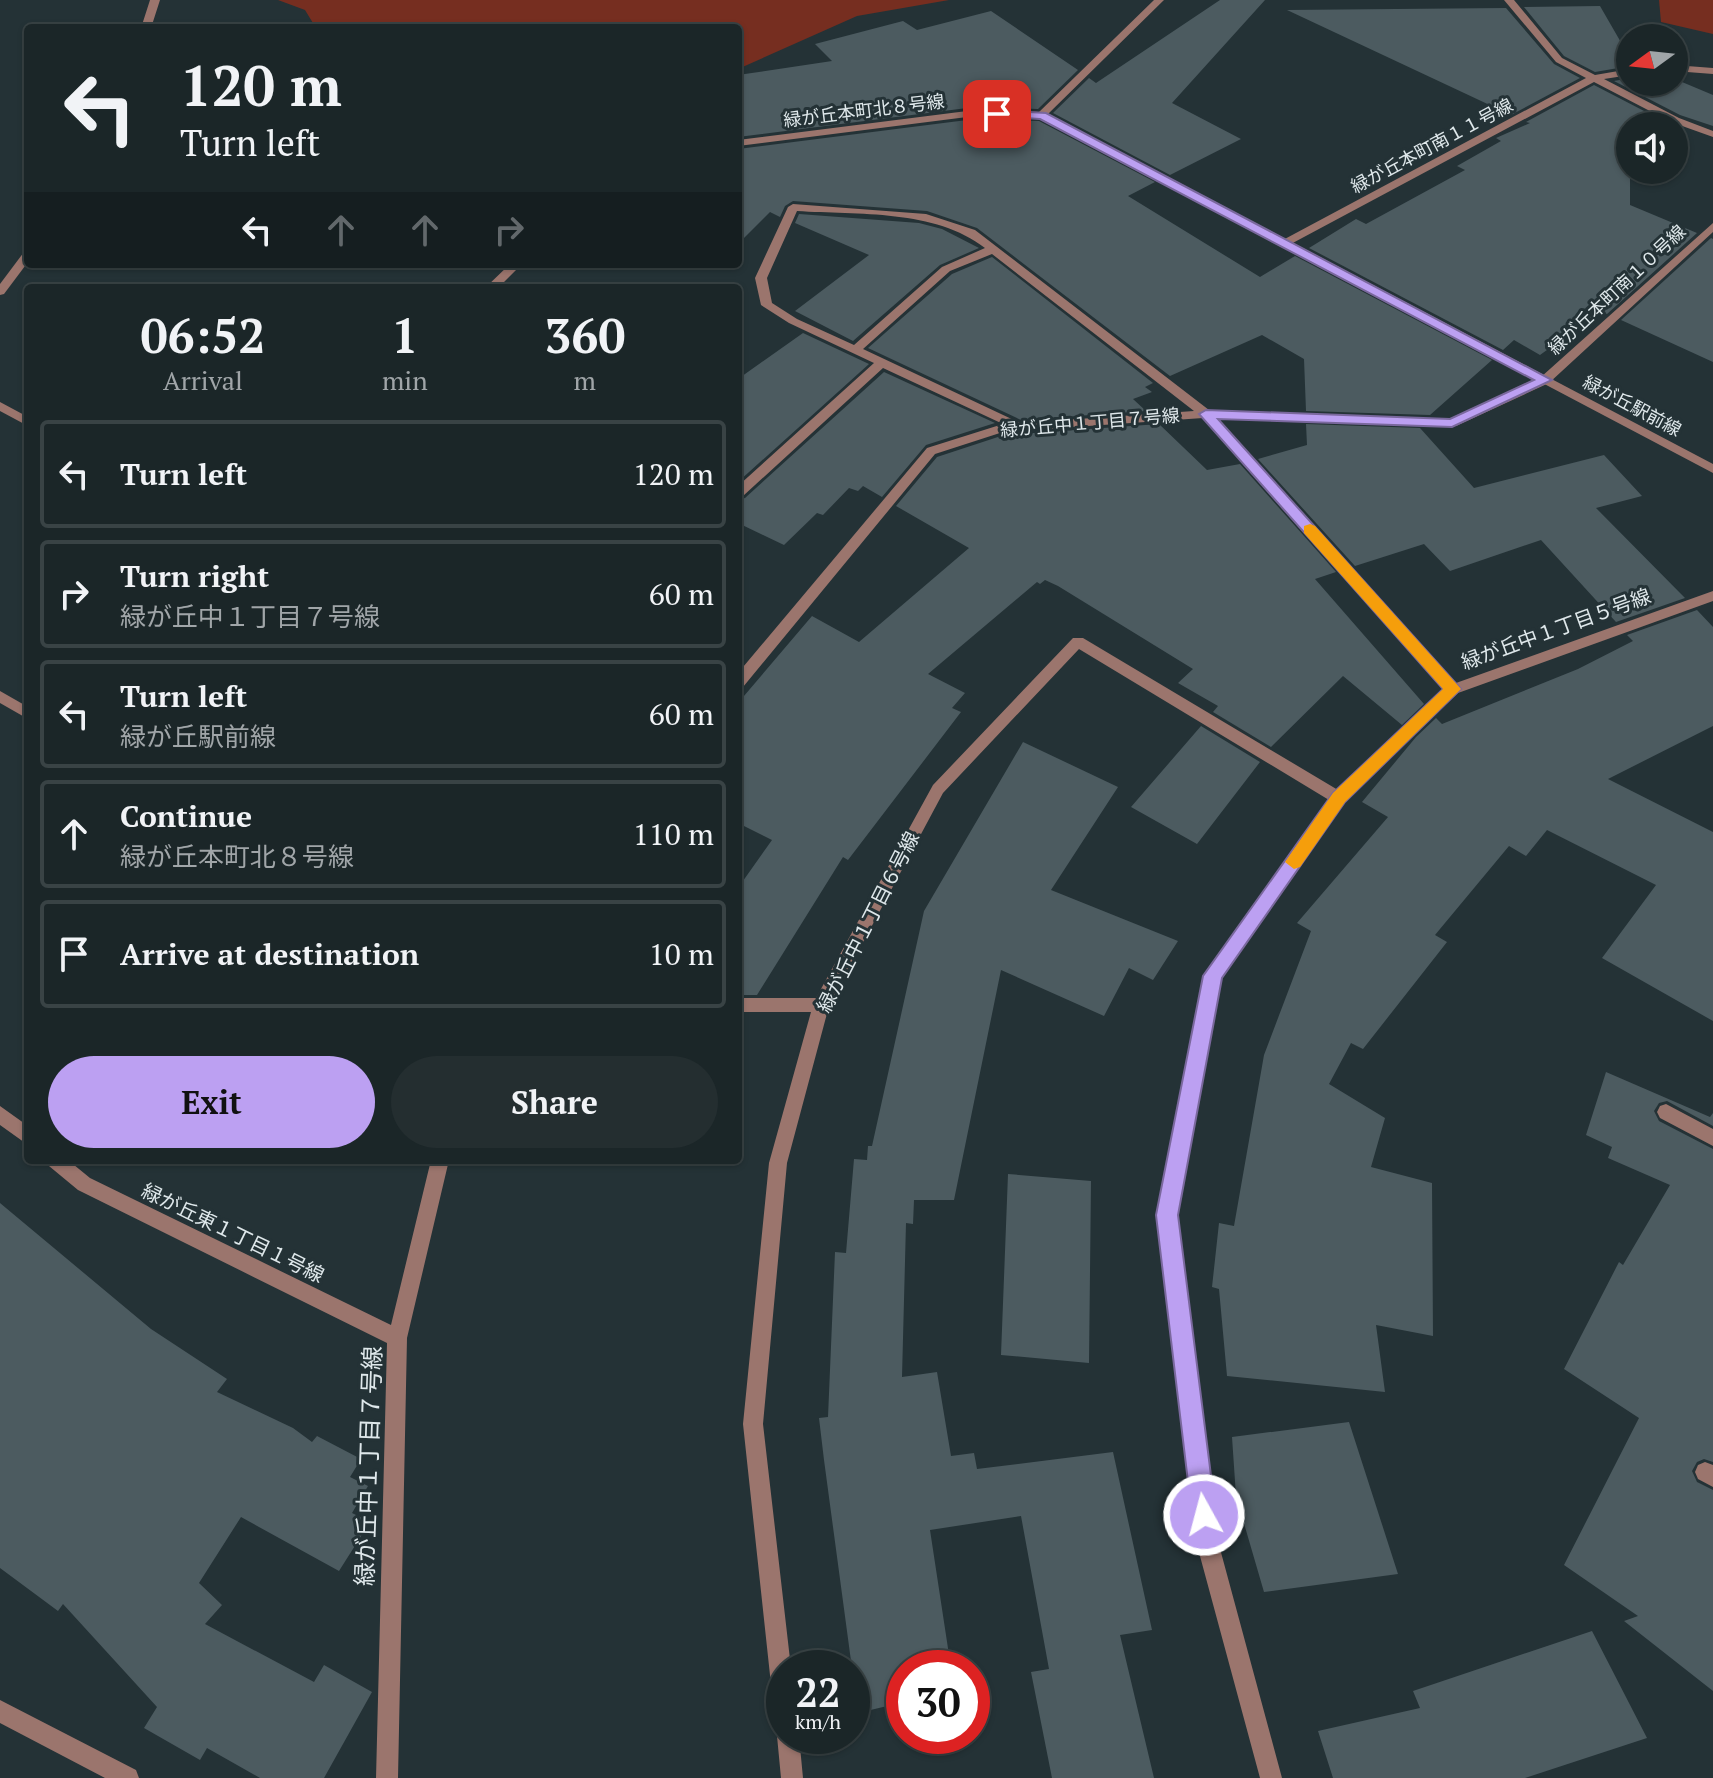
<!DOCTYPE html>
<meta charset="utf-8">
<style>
:root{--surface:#1b2628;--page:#242e30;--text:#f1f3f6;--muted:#a0a5a8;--line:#394345;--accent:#bca0f2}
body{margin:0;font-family:"PT Serif","Noto Sans JP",serif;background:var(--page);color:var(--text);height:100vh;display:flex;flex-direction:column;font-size:30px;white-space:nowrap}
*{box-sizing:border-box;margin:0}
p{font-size:26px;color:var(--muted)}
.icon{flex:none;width:44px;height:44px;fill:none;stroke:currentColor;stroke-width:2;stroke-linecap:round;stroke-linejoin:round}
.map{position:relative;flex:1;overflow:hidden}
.side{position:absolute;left:24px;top:284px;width:718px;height:880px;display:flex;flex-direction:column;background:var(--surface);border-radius:8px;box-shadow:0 2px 6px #0004,0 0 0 2px var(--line)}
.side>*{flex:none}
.guide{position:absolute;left:24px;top:24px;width:718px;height:244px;border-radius:8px;box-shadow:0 2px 6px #0004,0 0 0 2px var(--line);background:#1b2628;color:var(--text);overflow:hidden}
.needle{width:52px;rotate:255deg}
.fabs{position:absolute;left:1616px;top:24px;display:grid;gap:16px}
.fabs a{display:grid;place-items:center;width:72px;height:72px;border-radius:50%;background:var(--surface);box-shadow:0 2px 6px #0004,0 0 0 2px var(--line);font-size:40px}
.speed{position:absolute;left:766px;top:1650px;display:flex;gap:16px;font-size:40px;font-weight:700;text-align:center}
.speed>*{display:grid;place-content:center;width:104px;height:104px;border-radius:50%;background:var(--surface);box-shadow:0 2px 6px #0004,0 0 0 2px var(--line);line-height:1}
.speed small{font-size:20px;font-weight:400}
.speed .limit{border:12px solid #d22;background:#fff;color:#111}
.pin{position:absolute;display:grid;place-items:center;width:68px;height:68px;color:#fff;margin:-34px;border-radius:16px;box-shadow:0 4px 12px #0006}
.me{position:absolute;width:88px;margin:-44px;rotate:353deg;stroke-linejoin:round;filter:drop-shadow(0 0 6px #0008)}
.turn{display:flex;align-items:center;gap:28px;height:168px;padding:0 24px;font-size:36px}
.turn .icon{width:104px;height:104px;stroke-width:2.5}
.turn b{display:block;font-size:56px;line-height:68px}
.lanes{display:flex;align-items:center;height:76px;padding:0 24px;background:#0003;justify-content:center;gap:40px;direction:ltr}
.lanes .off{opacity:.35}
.eta{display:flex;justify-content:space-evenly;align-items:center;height:136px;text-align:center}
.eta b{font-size:48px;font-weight:700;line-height:56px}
.button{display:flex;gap:16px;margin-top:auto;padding:16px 24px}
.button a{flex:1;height:92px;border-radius:48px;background:var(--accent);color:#111;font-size:32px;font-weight:700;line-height:92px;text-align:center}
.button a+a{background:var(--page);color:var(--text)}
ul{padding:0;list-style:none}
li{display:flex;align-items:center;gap:24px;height:108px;margin:0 16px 12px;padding:0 8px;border:4px solid var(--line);border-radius:8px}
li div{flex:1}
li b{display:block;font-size:30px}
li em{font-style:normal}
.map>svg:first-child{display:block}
.green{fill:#762e20}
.building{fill:#4c5b60}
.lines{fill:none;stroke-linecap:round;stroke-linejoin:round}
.minor{fill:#9b756d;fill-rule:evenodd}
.tertiary{fill:#9b756d;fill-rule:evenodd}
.route{fill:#bca0f2;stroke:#7a689d;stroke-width:2}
.slow{fill:#f59e0b}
.labels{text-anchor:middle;stroke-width:6;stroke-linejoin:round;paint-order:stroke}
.far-street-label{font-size:18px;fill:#dfe8eb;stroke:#243236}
.street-label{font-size:20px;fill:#dfe8eb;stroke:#243236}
.near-street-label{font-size:24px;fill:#dfe8eb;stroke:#243236}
</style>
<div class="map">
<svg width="1713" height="1778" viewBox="0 0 1713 1778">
<rect width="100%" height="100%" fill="#243236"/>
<!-- green -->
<path class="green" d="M278 0H949L857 16 738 69V28H316L305 10Z
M1659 0H1713V34L1661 22Z"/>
<!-- building -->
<path class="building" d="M1220 0H1265L1172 103 1241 139 1170 175 1053 113 1089 78 1096 83Z
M1600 6 1630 58V66L1595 72 1564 56 1524 7Z
M1506 8 1554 64 1580 78 1511 115 1287 10Z
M991 11 1078 70 1038 109 975 107 738 137V75L832 61 815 44 903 21 917 30Z
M1630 78V82H1682L1713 95V126L1680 115 1614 81Z
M1594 85 1673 126H1630V205L1697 233 1607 314 1601 311 1540 355 1514 340 1503 350 1309 248 1356 219 1366 224 1465 170 1457 166 1501 141 1496 138 1530 123 1526 122Z
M975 119 1039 121 1155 182 1128 196 1260 277 1295 256 1492 360 1430 415 1306 411 1304 359 1262 335 1170 376 977 228 927 211 793 201 785 206 780 217 770 212 738 244V149Z
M799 214 919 223 942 229 979 248 940 265 853 341 795 311 869 255 795 223Z
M1711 238 1713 239V362L1621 320Z
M992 257 1153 383 1145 387 1152 392 1133 399 1146 411 1021 420 868 348 952 274Z
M803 333 869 364 738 482V379Z
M884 372 995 423 926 445 882 497 863 486 858 491 849 488 823 515 817 513 784 545 738 523V500L745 498Z
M1159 424 1207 470 1240 464 1336 572 1315 579 1424 704 1402 725 1343 676 1271 747 1213 712 1218 706 1178 683 1193 669 1058 586 1045 580 1040 584 1037 582 928 674 965 693 952 708 961 712 848 860 843 857 757 995H738V888L772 840 738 823V703L812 616 859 642 969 548 896 506 937 457 1004 435Z
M1306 424 1420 428 1474 488 1604 455 1642 496 1596 508 1685 598 1616 622 1541 540 1450 571 1424 544 1355 566 1258 459 1307 445Z
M1697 610 1713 627V726L1608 779 1713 832V1021L1602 958 1656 885 1547 830 1526 856 1509 846 1435 935 1447 942 1363 1049 1351 1043 1329 1084 1385 1118 1371 1167 1432 1183 1433 1336 1376 1325 1385 1392 1227 1376 1219 1289 1212 1287 1219 1223 1234 1226 1264 1055 1311 931 1297 923 1388 817 1362 802 1416 737 1436 718 1442 724 1578 669 1633 641 1627 635Z
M1201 726 1260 762 1197 844 1131 807Z
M1023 742 1118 787 1051 890 1178 941 1153 980 1129 968 1104 1016 1001 970 954 1200H914L913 1224 906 1223 902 1377 937 1372 951 1456 974 1453 977 1469 1113 1452 1152 1630 1120 1635 1154 1778H1052L1031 1672 1049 1669 1021 1516 930 1530 951 1668H904V1702L858 1713 824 1460 819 1418 828 1417 835 1252 846 1253 854 1159 867 1160 868 1146H872L924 911Z
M1606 1072 1710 1117 1713 1113V1126L1667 1101 1659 1103 1654 1111 1659 1121 1713 1149V1462L1704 1459 1697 1462 1692 1471 1697 1482 1713 1490V1691L1624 1621 1638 1616 1564 1565 1639 1418 1564 1369 1619 1262 1623 1265 1670 1185 1608 1158 1612 1147 1586 1135Z
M1008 1174 1091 1181 1089 1363 1001 1355Z
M0 1203 151 1329 227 1379 217 1392 293 1428 312 1442 317 1436 361 1459 350 1477 368 1486 352 1513 370 1522 339 1571 241 1517 199 1583 222 1605 205 1624 314 1682 324 1665 372 1692 324 1778H260L207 1748 200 1760 144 1728 157 1707 63 1604 58 1611 0 1568Z
M1349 1422 1398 1574 1264 1592 1236 1496 1232 1437Z
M1592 1631 1647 1738 1525 1778H1333L1318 1731 1420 1708 1413 1691Z"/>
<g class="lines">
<!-- minor -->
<path class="minor" d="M150 0H160L151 28H141Z
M1504 0H1514L1562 58 1595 75 1630 69V75L1604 79 1679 118 1713 131V137L1671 122 1594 82 1289 245H1281V241L1586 78 1556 62Z
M1674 65 1713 68V74L1674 71Z
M975 110 1042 112 1047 115 1042 118 975 116 738 146V140Z
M793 204 926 214 975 230 1209 410 1450 419 1541 377 1713 223V232L1549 383 1456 426 1217 418 1456 683 1713 591V601L1458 693 1344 802 1221 978 1176 1215 1219 1545 1282 1778H1260L1197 1545 1158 1215 1205 976 1329 800 1079 649 943 793 829 1006 787 1163 763 1424 791 1668H784V1714L776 1711 773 1703 743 1424 769 1163 811 1012H738V998H816L933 785 1073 638H1083L1338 790 1444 689 1203 418 1003 432 935 454 743 687 738 688V673L927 448 1003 424 883 368 743 496 738 497V486L874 363 789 323 761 305 755 278 788 207ZM797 211C858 215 935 209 985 248L942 267 854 345 797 319 772 303 767 278ZM992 254 1194 411 1020 423 863 349 950 271Z
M28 251V262L4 294 0 295V284L24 252Z
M510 264H522L498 288H485Z
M0 402 28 417V426L0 411Z
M0 691 28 707V719L0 703Z
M1666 1104 1713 1129V1146L1660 1118 1657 1112 1660 1106Z
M0 1106 28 1126V1145L0 1125Z
M46 1160H68L90 1178 391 1325 431 1160H449L407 1338 398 1778H376L387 1343 78 1190 49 1166Z
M1705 1462 1713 1465V1487L1698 1479 1695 1472 1698 1465Z
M0 1700 136 1770 139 1778H105L0 1723Z
M784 1726V1736H799L803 1778H781L777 1736 780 1728Z"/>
<!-- tertiary -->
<path class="tertiary" d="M1154 0H1164L1048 114 1713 464V473L1038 117V113Z"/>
</g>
<!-- route -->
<path class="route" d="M997 110 1046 113 1552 380 1452 427 1218 419 1461 689 1345 802 1222 978 1178 1215 1216 1515 1212 1524 1204 1527 1196 1524 1192 1515 1156 1215 1203 976 1333 793 1443 689 1199 414 1206 410 1450 419 1534 380 1040 119 993 116 992 114Z"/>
<!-- slow -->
<path class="slow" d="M1310 524 1315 526 1461 689 1345 802 1300 867 1294 869 1285 862 1333 793 1443 689 1304 533V526Z"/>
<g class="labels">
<!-- far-street labels -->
<g class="far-street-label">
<text transform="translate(864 111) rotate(-7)" y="6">緑が丘本町北８号線</text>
<text transform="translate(1432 146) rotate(-28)" y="6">緑が丘本町南１１号線</text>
<text transform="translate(1617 290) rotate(-43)" y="6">緑が丘本町南１０号線</text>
<text transform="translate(1632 406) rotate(28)" y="6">緑が丘駅前線</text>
<text transform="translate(1090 423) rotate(-5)" y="6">緑が丘中１丁目７号線</text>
</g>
<!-- street labels -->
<g class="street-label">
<text transform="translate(1556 629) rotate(-20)" y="7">緑が丘中１丁目５号線</text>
<text transform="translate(868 922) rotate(-63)" y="7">緑が丘中１丁目６号線</text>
<text transform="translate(233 1233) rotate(26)" y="7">緑が丘東１丁目１号線</text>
</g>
<!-- near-street labels -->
<g class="near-street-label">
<text transform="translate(369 1466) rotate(-88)" y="8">緑が丘中１丁目７号線</text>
</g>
</g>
</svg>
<div class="fabs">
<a><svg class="needle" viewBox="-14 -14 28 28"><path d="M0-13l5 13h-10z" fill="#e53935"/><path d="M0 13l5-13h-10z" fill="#a0a5a8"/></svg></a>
<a><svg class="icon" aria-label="sound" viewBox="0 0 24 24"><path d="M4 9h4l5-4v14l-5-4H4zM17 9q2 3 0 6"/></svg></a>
</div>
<div class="speed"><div>22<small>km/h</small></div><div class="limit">30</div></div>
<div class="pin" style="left:997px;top:114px;background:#d93025"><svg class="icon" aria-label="arrive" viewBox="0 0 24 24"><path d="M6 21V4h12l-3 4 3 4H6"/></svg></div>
<svg class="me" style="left:1204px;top:1515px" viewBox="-20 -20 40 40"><circle r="17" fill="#bca0f2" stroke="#fff" stroke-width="3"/><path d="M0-11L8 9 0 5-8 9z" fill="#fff"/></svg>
<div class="guide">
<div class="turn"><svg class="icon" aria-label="left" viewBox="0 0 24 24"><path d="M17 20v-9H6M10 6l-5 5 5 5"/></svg><div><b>120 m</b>Turn left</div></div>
<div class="lanes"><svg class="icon" aria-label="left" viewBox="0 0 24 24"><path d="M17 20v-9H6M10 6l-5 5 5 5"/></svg><svg class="icon off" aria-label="ahead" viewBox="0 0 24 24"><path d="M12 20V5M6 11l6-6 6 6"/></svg><svg class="icon off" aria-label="ahead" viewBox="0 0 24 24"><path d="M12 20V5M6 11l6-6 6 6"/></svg><svg class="icon off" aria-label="right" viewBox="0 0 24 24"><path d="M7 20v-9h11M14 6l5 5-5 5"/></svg></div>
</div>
<section class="side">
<div class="eta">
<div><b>06:52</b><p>Arrival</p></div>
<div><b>1</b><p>min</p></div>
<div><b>360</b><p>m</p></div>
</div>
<ul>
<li><svg class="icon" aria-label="left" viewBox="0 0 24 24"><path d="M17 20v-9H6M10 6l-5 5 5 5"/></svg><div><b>Turn left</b></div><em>120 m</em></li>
<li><svg class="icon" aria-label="right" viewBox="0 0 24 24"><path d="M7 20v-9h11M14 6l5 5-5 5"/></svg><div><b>Turn right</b><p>緑が丘中１丁目７号線</p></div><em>60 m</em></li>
<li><svg class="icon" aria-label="left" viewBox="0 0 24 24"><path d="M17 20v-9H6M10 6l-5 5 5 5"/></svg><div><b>Turn left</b><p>緑が丘駅前線</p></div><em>60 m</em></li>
<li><svg class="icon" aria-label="ahead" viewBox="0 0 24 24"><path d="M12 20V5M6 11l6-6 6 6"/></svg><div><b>Continue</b><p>緑が丘本町北８号線</p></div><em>110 m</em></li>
<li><svg class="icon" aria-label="arrive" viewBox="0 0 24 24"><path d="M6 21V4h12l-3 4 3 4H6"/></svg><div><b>Arrive at destination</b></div><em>10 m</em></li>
</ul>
<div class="button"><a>Exit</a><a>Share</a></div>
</section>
</div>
